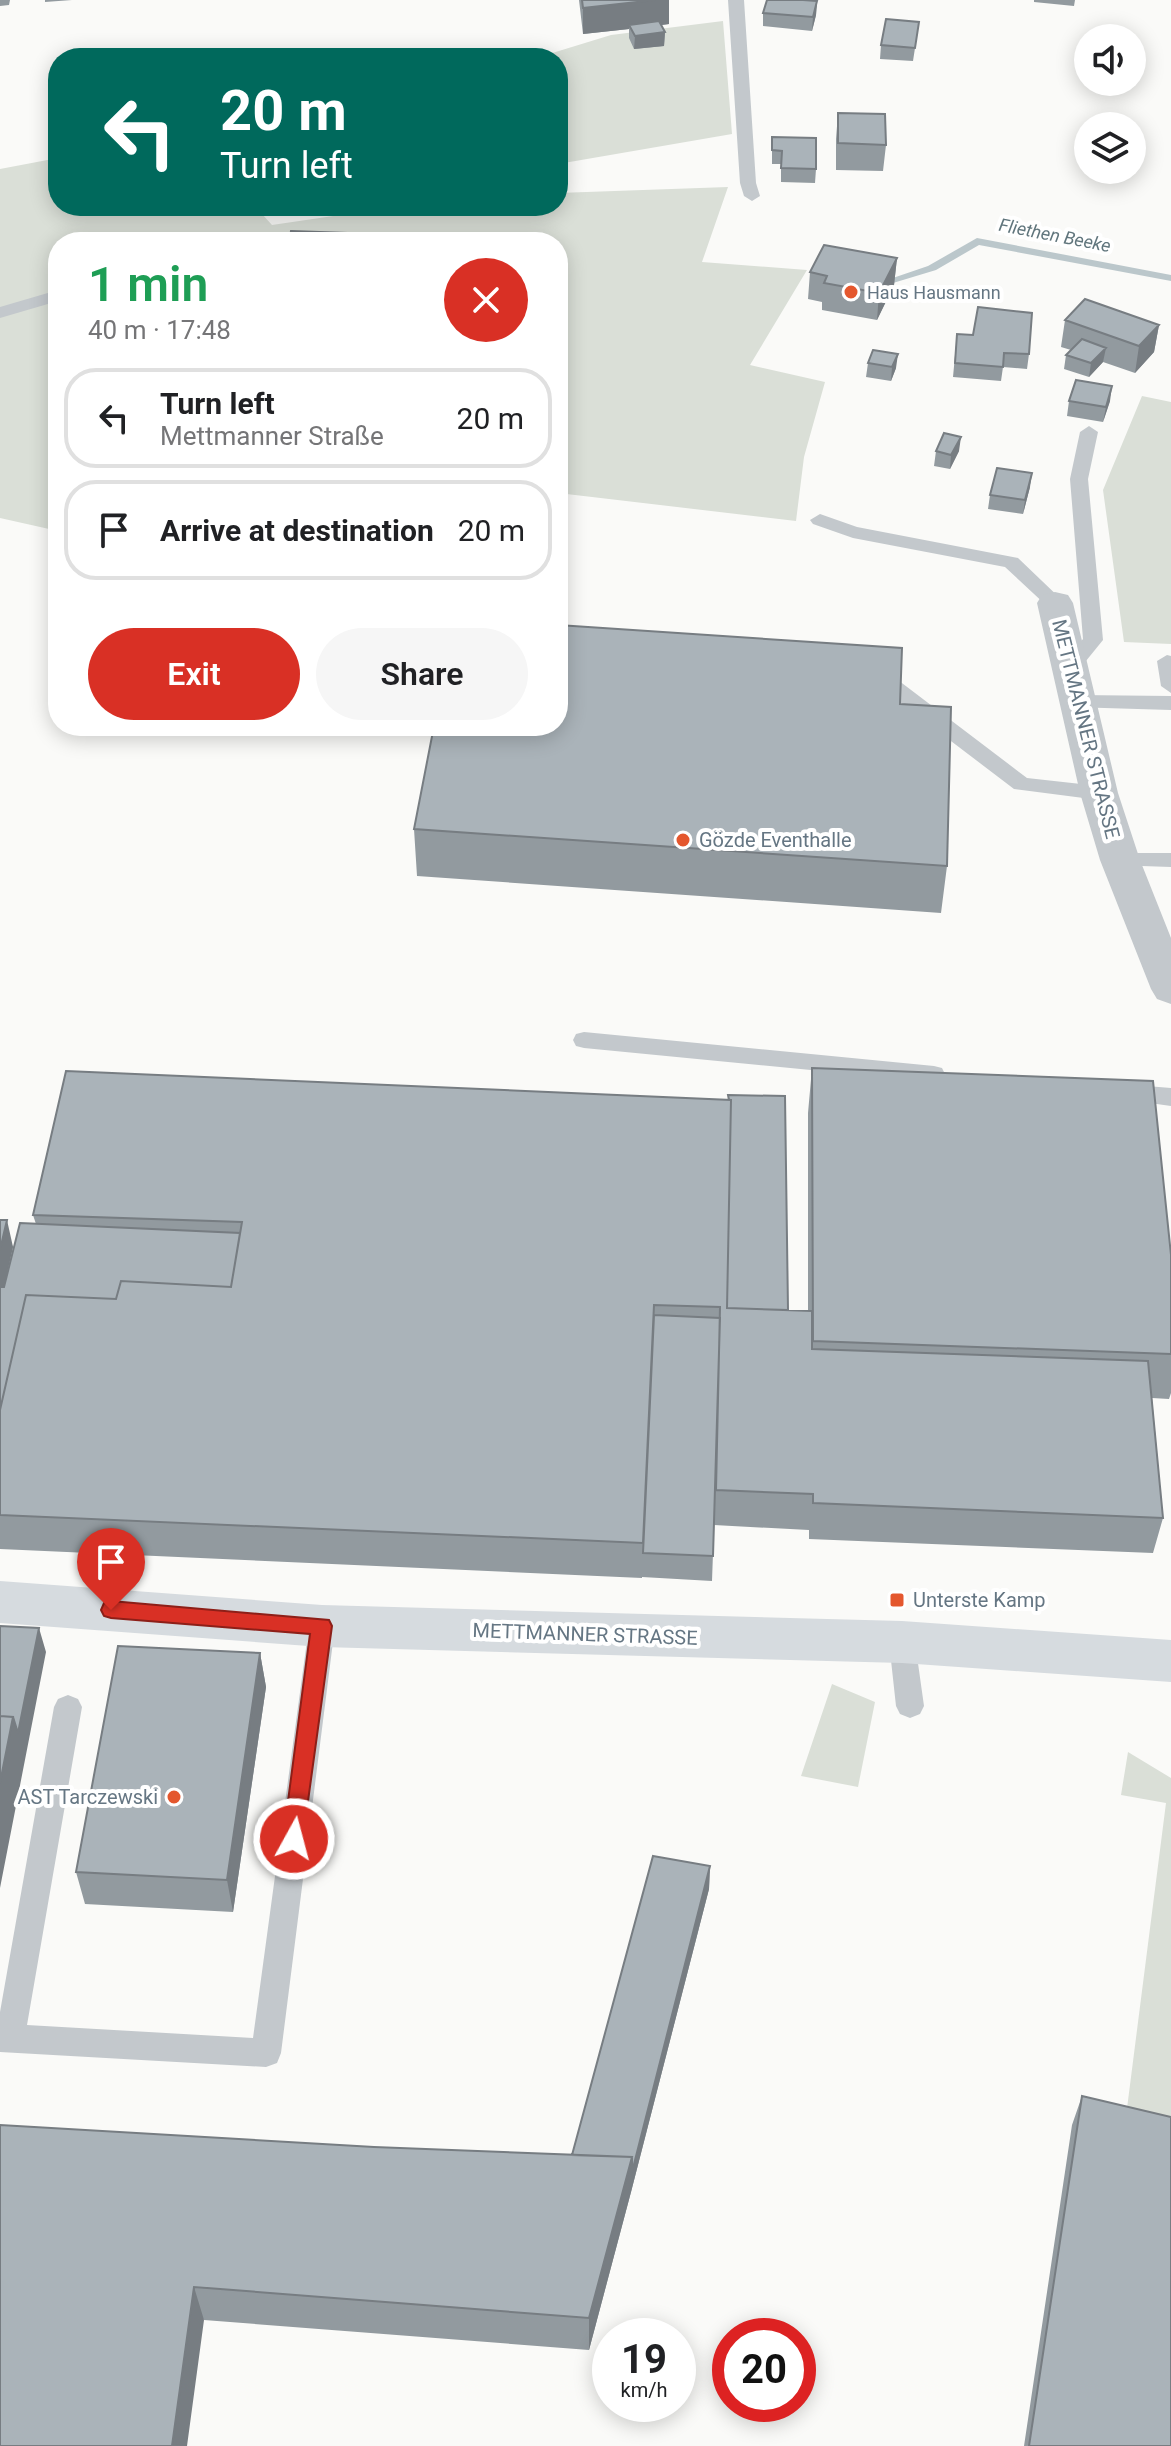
<!DOCTYPE html>
<html lang="en">
<head>
<meta charset="utf-8">
<style>
  :root { --surface:#fff; --page:#f6f6f6; --text:#202124; --muted:#757577; --line:#e0e0e0; --accent:#d93025 }
  body { margin:0; font-family:Roboto,sans-serif; background:var(--page); color:var(--text); height:100vh; display:flex; flex-direction:column; font-size:30px; white-space:nowrap }
  * { box-sizing:border-box; margin:0 }
  p { font-size:26px; color:var(--muted) }
  .icon { flex:none; width:44px; height:44px; fill:none; stroke:currentColor; stroke-width:2; stroke-linecap:round; stroke-linejoin:round }
  .map { position:relative; flex:1; overflow:hidden }
  .drawer { position:absolute; left:48px; top:232px; width:520px; height:504px; display:flex; flex-direction:column; background:var(--surface); border-radius:32px; box-shadow:0 4px 20px #0003 }
  .drawer>* { flex:none }
  .top-card { position:absolute; left:48px; top:48px; width:520px; height:168px; border-radius:32px; box-shadow:0 4px 20px #0003; background:#00695c; color:#fff; overflow:hidden }
  .fabs { position:absolute; left:1074px; top:24px; display:grid; gap:16px }
  .fabs a { display:grid; place-items:center; width:72px; height:72px; border-radius:50%; background:var(--surface); box-shadow:0 4px 20px #0003; font-size:40px }
  .speed { position:absolute; left:592px; top:2318px; display:flex; gap:16px; font-size:40px; font-weight:700; text-align:center }
  .speed>* { display:grid; place-content:center; width:104px; height:104px; border-radius:50%; background:var(--surface); box-shadow:0 4px 20px #0003; line-height:1 }
  .speed small { font-size:20px; font-weight:400 }
  .speed .limit { border:12px solid #d22; background:#fff; color:#111 }
  .pin { position:absolute; display:grid; place-items:center; width:68px; height:68px; color:#fff; margin:-82px -34px; border-radius:50% 50% 50% 0; rotate:-45deg; box-shadow:0 0 8px #0007 }
  .pin .icon { rotate:45deg }
  .me { position:absolute; width:88px; margin:-44px; rotate:7deg; stroke-linejoin:round; filter:drop-shadow(0 0 6px #0008) }
  .turn { display:flex; align-items:center; gap:28px; height:168px; padding:0 40px; font-size:36px }
  .turn .icon { width:104px; height:104px; stroke-width:2.5 }
  .turn b { display:block; font-size:56px; line-height:68px }
  .round { display:grid; place-items:center; flex:none; width:84px; height:84px; border-radius:42px; background:var(--page) }
  .summary { display:flex; align-items:center; justify-content:space-between; height:136px; padding:0 40px }
  h1 { font-size:48px; font-weight:600; line-height:60px; color:#1e9e55 }
  .button { display:flex; gap:16px; margin-top:auto; padding:16px 40px }
  .button a { flex:1; height:92px; border-radius:48px; background:var(--accent); color:#fff; font-size:32px; font-weight:600; line-height:92px; text-align:center }
  .button a+a { background:var(--page); color:var(--text) }
  ul { padding:0; list-style:none }
  li { display:flex; align-items:center; gap:24px; height:100px; margin:0 16px 12px; padding:0 24px; border:4px solid var(--line); border-radius:32px }
  li div { flex:1 }
  li b { display:block; font-size:30px }
  li em { font-style:normal }
  .map>svg:first-child { display:block }
  .green { fill:#dadfd7 }
  .lines { fill:none; stroke-linecap:round; stroke-linejoin:round }
  .stream { fill:#bbc7cb; fill-rule:evenodd }
  .lane { fill:#c3c8cc; fill-rule:evenodd }
  .street { fill:#c3c8cc; fill-rule:evenodd }
  .secondary { fill:#d6dbdf; fill-rule:evenodd }
  .wall { fill:#929a9f }
  .shaded-wall { fill:#777d82 }
  .building { fill:#aab3b9; stroke:#777d82; stroke-width:2 }
  .route { fill:#d93025; stroke:#8d1f18; stroke-width:2 }
  .poi-dot { fill:#e4572e; stroke:#fff; stroke-width:3 }
  .labels { text-anchor:middle; dominant-baseline:central; stroke-width:8; stroke-linejoin:round; paint-order:stroke }
  .far-water-label { font-size:18px; font-style:italic; fill:#60757c; stroke:#fff }
  .far-poi-label { font-size:18px; fill:#657683; stroke:#fff; text-anchor:start }
  .street-label { font-size:20px; fill:#657683; stroke:#fff }
  .poi-label { font-size:20px; fill:#657683; stroke:#fff; text-anchor:start }
</style>
</head>
<body>
<div class="map">
<svg width="1171" height="2446" viewBox="0 0 1171 2446">
  <rect width="100%" height="100%" fill="#fafaf8"/>
  <path class="green" d="M723,21L732,134L558,164V58H536L611,35Z
    M58,158V206H307L262,214L272,225L401,206H558V193L728,187L702,262L807,270L750,365L825,382L804,457L796,521L558,493V242H58V531L0,518V169Z
    M1142,396L1171,402V644L1124,642L1103,490Z
    M832,1684L875,1702L858,1787L801,1776Z
    M1128,1752L1171,1778V2136L1125,2124L1166,1803L1121,1795Z"/>
  <g class="lines">
    <path class="stream" d="M977,238L1171,275V281L979,245L936,270L893,283L887,280L928,266Z"/>
    <path class="lane" d="M728,0H744L756,183L760,196L752,201L744,196L740,183Z
      M58,290V301L0,318V307Z
      M1089,426L1098,432L1088,479L1103,640L1077,672L1070,673L1060,667L1083,639L1070,479L1080,432Z
      M820,514L857,527L1018,558L1065,603L1062,607H1048L1005,567L853,538L813,524L810,520Z
      M1167,655L1171,656V693L1161,686L1157,661Z
      M873,670L890,674L1027,778L1099,786L1106,788L1109,793L1106,798L1099,800L1014,789L876,684L866,681L863,676Z
      M1078,695L1171,696V710L1071,707L1068,702L1071,697Z
      M1120,853H1171V867L1112,865L1109,860L1112,855Z
      M584,1032L934,1066L942,1068L945,1074L942,1080L934,1082L584,1048L576,1046L573,1040L576,1034Z
      M1122,1084L1171,1088V1106L1114,1098L1110,1092L1114,1086Z
      M322,1614L331,1618L335,1626L281,2053L277,2063L266,2067L0,2052V2012L54,1707L58,1699L68,1695L78,1699L82,1707L27,2025L253,2038L309,1626L313,1618Z
      M902,1630L912,1634L915,1642L924,1706L920,1714L910,1718L900,1714L896,1706L889,1642L892,1634Z"/>
    <path class="street" d="M1055,592L1068,595L1073,603L1118,793L1140,860L1171,938V1004L1157,999L1151,989L1100,860L1080,793L1037,603L1042,595Z"/>
    <path class="secondary" d="M0,1581L322,1605L902,1621L1171,1640V1682L902,1663L322,1647L0,1623Z"/>
  </g>
  <path class="wall" d="M0,0H10L9,5L0,6Z
    M45,0H72L45,2Z
    M579,0H669V24L661,25L665,32L664,46L634,49L629,38V29L583,34Z
    M1034,0H1075L1074,6L1034,2Z
    M817,1L816,15L812,31L763,26V13Z
    M919,22L913,61L880,59L881,45Z
    M838,113L886,145L883,171L836,170V139Z
    M772,137L816,169L815,183L781,182V164H772Z
    M897,258L894,285L877,320L822,310V302L808,299L810,272Z
    M1065,320L1159,325L1154,352L1135,373L1103,362L1089,377L1064,369L1066,355L1071,350L1061,347Z
    M957,334L1029,354L1027,369L1003,367L1001,381L953,377Z
    M868,363L896,368L891,381L866,377Z
    M1069,401H1110L1103,422L1067,416Z
    M936,451H959L950,469L934,466Z
    M1030,487L1023,514L988,509L990,495Z
    M900,704L947,866L941,913L417,876L414,829Z
    M812,1068L1171,1255V1393L1169,1399L1152,1398L1163,1518L1153,1553L809,1539V1530L714,1525L712,1581L642,1577V1578L0,1549V1220L13,1247L4,1287L36,1224L33,1215L728,1100V1095L788,1310L808,1311V1113Z
    M260,1653L266,1687L233,1912L85,1904L76,1872Z
    M710,1866L709,1889L631,2192L589,2350L204,2320L0,2125L374,2147L572,2155Z
    M1082,2096L1171,2446H1024L1072,2125Z"/>
  <path class="shaded-wall" d="M655,0H669V24L631,29L629,25V29L583,34V8Z
    M817,1L816,15L812,31L813,17Z
    M665,32L664,46L634,49L635,36Z
    M897,258L894,285L877,320L879,293Z
    M1159,325L1154,352L1135,373L1139,346Z
    M1106,348L1103,362L1089,377L1091,363Z
    M898,354L896,368L891,381L892,367Z
    M1112,386L1110,401L1103,422L1106,407Z
    M961,437L959,451L950,469L951,455Z
    M1032,473L1030,487L1023,514L1025,500Z
    M7,1220L13,1247L0,1304V1250Z
    M39,1628L46,1652L0,1888V1783L13,1717Z
    M260,1653L266,1687L233,1912L227,1880Z
    M710,1866L709,1889L631,2192L589,2350V2318Z
    M194,2287L204,2320L187,2446H172Z"/>
  <path class="building" d="M582,0H655L583,8Z
    M767,0H803L817,1L813,17L763,13Z
    M886,19L919,22L915,48L881,45Z
    M659,21L665,32L635,36L629,25Z
    M838,113L885,114L886,145L838,143Z
    M772,137L816,138V169L781,168L782,151L772,150Z
    M291,231L375,234L374,242H289Z
    M824,245L897,258L879,293L824,283L827,276L810,272Z
    M1085,299L1159,325L1139,346L1065,320Z
    M978,307L1032,313L1029,354L1004,353L1003,367L955,363L957,334L973,335Z
    M1082,339L1106,348L1091,363L1066,355Z
    M873,350L898,354L892,367L868,363Z
    M1076,380L1112,386L1106,407L1069,401Z
    M944,433L961,437L951,455L936,451Z
    M997,468L1032,473L1025,500L990,495Z
    M558,625L902,648L900,704L951,707L947,866L414,829L434,726H558Z
    M812,1068L1153,1081L1171,1255V1354L813,1341Z
    M66,1071L731,1100L727,1308L812,1311V1349L1148,1361L1163,1518L813,1503V1494L716,1490L720,1307L654,1305L643,1543L0,1515V1410L26,1295L116,1299L121,1281L231,1287L242,1222L33,1215Z
    M728,1095L785,1096L788,1310L727,1308L731,1100H729Z
    M0,1220H7L0,1250Z
    M20,1223L240,1233L231,1287L121,1281L116,1299L26,1295L0,1410V1287H4Z
    M654,1315L720,1318L713,1556L643,1553Z
    M0,1626L39,1628L18,1733L13,1717L0,1716Z
    M118,1646L260,1653L227,1880L76,1872Z
    M0,1716L13,1717L0,1783Z
    M653,1856L710,1866L632,2172V2157L572,2155Z
    M1082,2096L1171,2117V2446H1029Z
    M0,2125L374,2147L632,2157L589,2318L194,2287L172,2446H0Z"/>
  <path class="route" d="M111,1601L329,1620L332,1626L302,1845L294,1848L286,1845L283,1839L310,1634L111,1618L104,1616L101,1610L104,1603Z"/>
  <g class="poi-dot">
    <circle cx="851" cy="292" r="8"/>
    <circle cx="683" cy="840" r="8"/>
    <rect x="889" y="1592" width="16" height="16" rx="4"/>
    <circle cx="174" cy="1797" r="8"/>
  </g>
  <g class="labels">
    <g class="far-water-label">
      <text transform="translate(1055 235) rotate(11)">Fliethen Beeke</text>
    </g>
    <g class="far-poi-label">
      <text x="867" y="292">Haus Hausmann</text>
    </g>
    <g class="street-label">
      <text transform="translate(1086 729) rotate(76)">METTMANNER STRASSE</text>
      <text transform="translate(585 1634) rotate(2)">METTMANNER STRASSE</text>
    </g>
    <g class="poi-label">
      <text x="699" y="840">Gözde Eventhalle</text>
      <text x="913" y="1600">Unterste Kamp</text>
      <text x="158" y="1797" text-anchor="end">AST Tarczewski</text>
    </g>
  </g>
</svg>
<div class="fabs">
<a><svg class="icon" aria-label="sound" viewBox="0 0 24 24"><path d="M4 9h4l5-4v14l-5-4H4zM17 9q2 3 0 6"/></svg></a>
<a><svg class="icon" aria-label="layers" viewBox="0 0 24 24"><path d="M12 4l9 5-9 5-9-5zM3 14l9 5 9-5"/></svg></a>
</div>
<div class="speed"><div>19<small>km/h</small></div><div class="limit">20</div></div>
<div class="pin" style="left:111px;top:1610px;background:#d93025"><svg class="icon" aria-label="arrive" viewBox="0 0 24 24"><path d="M6 21V4h12l-3 4 3 4H6"/></svg></div>
<svg class="me" style="left:294px;top:1839px" viewBox="-20 -20 40 40"><circle r="17" fill="#d93025" stroke="#fff" stroke-width="3"/><path d="M0-11L8 9 0 5-8 9z" fill="#fff"/></svg>
<div class="top-card">
<div class="turn"><svg class="icon" aria-label="left" viewBox="0 0 24 24"><path d="M17 20v-9H6M10 6l-5 5 5 5"/></svg><div><b>20 m</b>Turn left</div></div>
</div>
<section class="drawer">
<div class="summary"><div><h1>1 min</h1><p>40 m · 17:48</p></div><a class="round" style="background:#d93025;color:#fff"><svg class="icon" aria-label="close" viewBox="0 0 24 24"><path d="M6 6l12 12M18 6L6 18"/></svg></a></div>
<ul>
<li><svg class="icon" aria-label="left" viewBox="0 0 24 24"><path d="M17 20v-9H6M10 6l-5 5 5 5"/></svg><div><b>Turn left</b><p>Mettmanner Straße</p></div><em>20 m</em></li>
<li><svg class="icon" aria-label="arrive" viewBox="0 0 24 24"><path d="M6 21V4h12l-3 4 3 4H6"/></svg><div><b>Arrive at destination</b></div><em>20 m</em></li>
</ul>
<div class="button"><a>Exit</a><a>Share</a></div>
</section>
</div>
</body>
</html>
